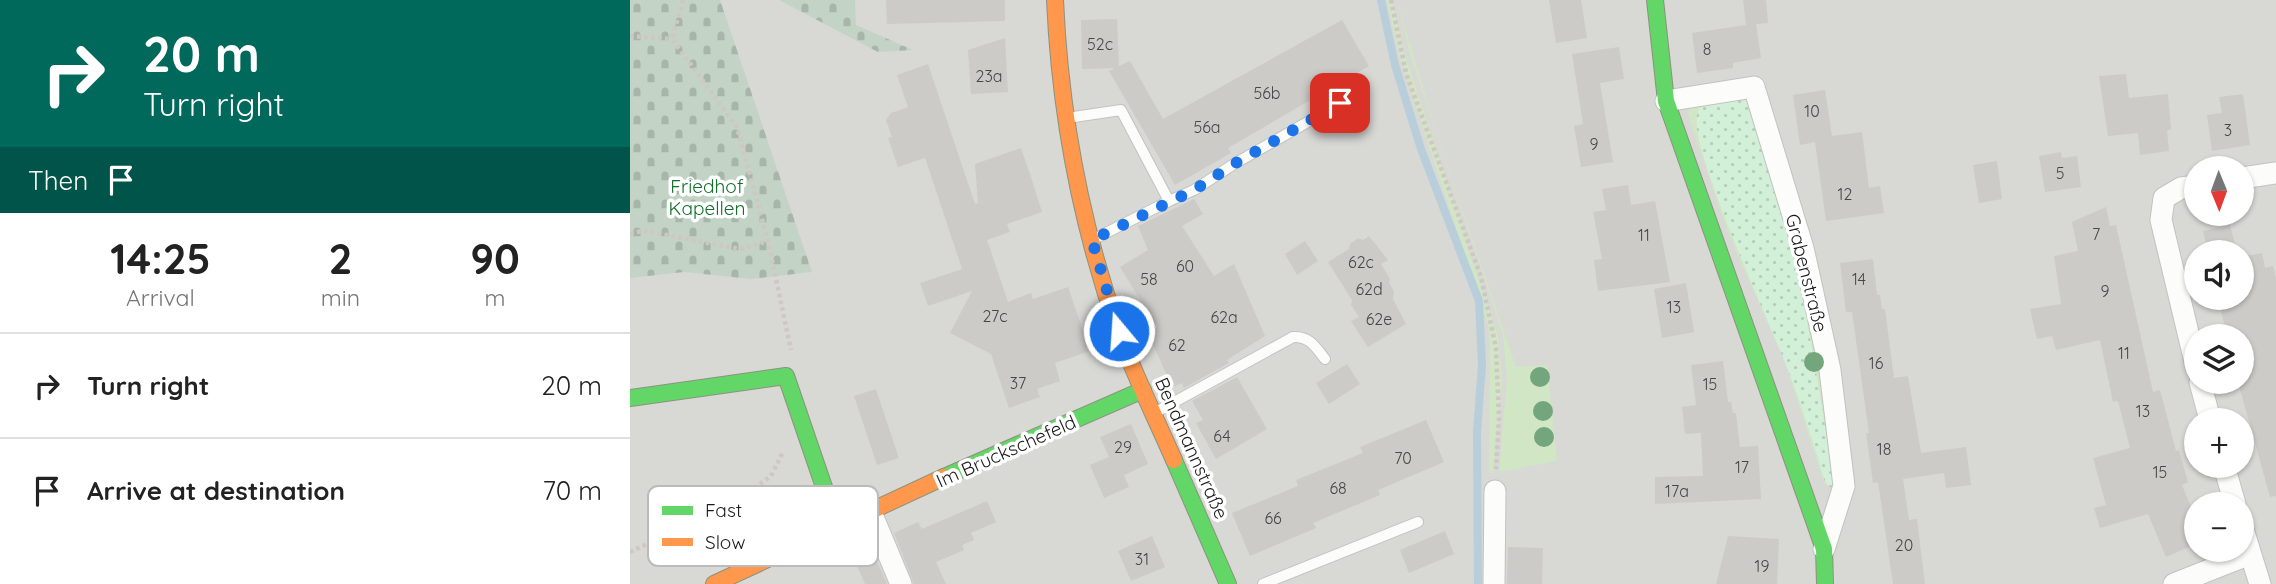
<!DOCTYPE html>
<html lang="en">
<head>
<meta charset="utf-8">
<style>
  :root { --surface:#fff; --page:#f2f2f2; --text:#222; --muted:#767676; --line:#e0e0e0 }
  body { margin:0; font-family:Quicksand,sans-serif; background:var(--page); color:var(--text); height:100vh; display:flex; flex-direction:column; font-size:26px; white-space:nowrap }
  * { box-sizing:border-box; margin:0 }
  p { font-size:23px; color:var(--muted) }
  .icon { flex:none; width:38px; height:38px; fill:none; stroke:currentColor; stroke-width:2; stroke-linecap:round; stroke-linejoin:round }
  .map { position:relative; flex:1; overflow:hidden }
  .drawer { display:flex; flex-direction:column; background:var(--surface); width:630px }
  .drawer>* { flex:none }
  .hud { background:#00695c; color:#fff; overflow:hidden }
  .needle { width:46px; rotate:179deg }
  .tools { position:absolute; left:1554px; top:156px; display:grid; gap:14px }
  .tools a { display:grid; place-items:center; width:70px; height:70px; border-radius:50%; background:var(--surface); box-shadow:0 2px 5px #0004; font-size:35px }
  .pin { position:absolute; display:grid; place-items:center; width:60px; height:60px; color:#fff; margin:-30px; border-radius:14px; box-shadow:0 4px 10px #0006 }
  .me { position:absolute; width:77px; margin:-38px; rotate:342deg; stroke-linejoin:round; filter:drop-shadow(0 0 5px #0008) }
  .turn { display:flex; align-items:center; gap:24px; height:147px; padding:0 28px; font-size:32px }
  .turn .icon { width:91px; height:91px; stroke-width:2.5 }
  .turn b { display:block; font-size:49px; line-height:60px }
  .then { display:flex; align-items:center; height:66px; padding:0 28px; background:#0003; gap:14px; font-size:26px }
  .eta { display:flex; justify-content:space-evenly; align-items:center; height:119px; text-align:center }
  .eta b { font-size:42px; font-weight:800; line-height:49px }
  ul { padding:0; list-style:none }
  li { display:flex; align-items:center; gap:21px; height:105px; padding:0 28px; border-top:2px solid var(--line) }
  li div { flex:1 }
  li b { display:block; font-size:26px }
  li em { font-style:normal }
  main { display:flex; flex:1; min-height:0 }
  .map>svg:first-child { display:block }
  .residential { fill:#d8d8d5; fill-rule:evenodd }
  .grass { fill:#d0e6c4 }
  .cemetery { fill:url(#cemetery-stones) }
  .park { fill:url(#park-dots) }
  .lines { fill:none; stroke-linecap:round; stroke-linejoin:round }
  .stream { stroke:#b9cedb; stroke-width:8 }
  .building { fill:#cccbc7 }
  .lane-casing { stroke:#c2c2c0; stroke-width:12 }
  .street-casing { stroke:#c2c2c0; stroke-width:23 }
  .fast-casing { stroke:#8d927e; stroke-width:18 }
  .slow-casing { stroke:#8d927e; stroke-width:18 }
  .path { stroke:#d0c6c2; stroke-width:4.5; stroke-dasharray:3.5 3.5; stroke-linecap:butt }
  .lane { stroke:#fcfcfb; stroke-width:10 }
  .street { stroke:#fcfcfb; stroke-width:21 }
  .fast { stroke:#63d668; stroke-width:16 }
  .slow { stroke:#ff974d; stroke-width:16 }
  .tree { fill:#73a67d }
  .route { stroke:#1a73e8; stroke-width:12; stroke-dasharray:0 21.6 }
  .labels { text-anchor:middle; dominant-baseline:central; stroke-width:7; stroke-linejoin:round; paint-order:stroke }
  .number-label { font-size:16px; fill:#474746 }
  .park-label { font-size:19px; fill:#127029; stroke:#fff }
  .street-label { font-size:19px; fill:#1b1b1b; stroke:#fff }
  .key { fill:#fff; stroke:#bbb; stroke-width:2 }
  .key-label { font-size:19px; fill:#1b1b1b }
</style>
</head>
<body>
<main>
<section class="drawer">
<div class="hud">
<div class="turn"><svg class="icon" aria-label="right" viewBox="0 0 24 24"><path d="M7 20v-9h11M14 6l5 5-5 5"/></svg><div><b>20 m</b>Turn right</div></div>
<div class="then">Then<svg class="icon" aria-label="arrive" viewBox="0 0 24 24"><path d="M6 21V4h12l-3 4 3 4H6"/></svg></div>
</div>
<div class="eta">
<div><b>14:25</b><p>Arrival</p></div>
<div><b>2</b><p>min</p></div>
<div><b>90</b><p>m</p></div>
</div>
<ul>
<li><svg class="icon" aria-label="right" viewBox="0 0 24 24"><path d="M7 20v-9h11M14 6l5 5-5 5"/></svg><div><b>Turn right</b></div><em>20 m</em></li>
<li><svg class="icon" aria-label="arrive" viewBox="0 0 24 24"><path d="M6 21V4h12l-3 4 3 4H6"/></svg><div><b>Arrive at destination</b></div><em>70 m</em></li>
</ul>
</section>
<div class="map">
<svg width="1646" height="584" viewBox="0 0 1646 584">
  <defs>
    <pattern id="cemetery-stones" width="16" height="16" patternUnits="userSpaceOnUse" patternTransform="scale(1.75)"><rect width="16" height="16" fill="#c3d4c6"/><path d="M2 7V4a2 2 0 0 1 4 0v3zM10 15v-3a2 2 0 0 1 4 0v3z" fill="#a7b5aa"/></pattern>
    <pattern id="park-dots" width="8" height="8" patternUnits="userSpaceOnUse" patternTransform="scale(1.75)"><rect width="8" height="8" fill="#d2f0d7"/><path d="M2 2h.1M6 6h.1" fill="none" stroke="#b4cdb8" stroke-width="1.8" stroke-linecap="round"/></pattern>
  </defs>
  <rect width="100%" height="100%" fill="#e9e9e4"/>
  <path class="residential" d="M0,0H1646V584H0ZM1566,168H1612V214H1566ZM1566,252H1612V298H1566ZM1566,336H1612V382H1566ZM1566,420H1612V466H1566ZM1566,504H1612V550H1566Z"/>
  <path class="grass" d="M757,0H762L775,55L868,336L872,379L863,473H859L860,341L858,325L770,59Z
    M767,0L805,128L886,367L917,365L927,461L869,472L877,379L873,335L780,54Z
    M1087,99L1066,117L1067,131L1072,151L1172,407L1195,482L1192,477L1154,360L1097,230L1062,127L1058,113L1061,107Z
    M1148,194L1182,320L1204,479L1171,293Z"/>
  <path class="cemetery" d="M0,0H90L182,272L121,279L54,272L0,278Z
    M149,0H225L226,25L283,50L248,52Z"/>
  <path class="park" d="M1107,98L1117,100C1167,222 1182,359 1206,488L1199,487L1195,482C1183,441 1170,400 1154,360C1138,319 1059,147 1067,115C1071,98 1093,100 1107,98Z"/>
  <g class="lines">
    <path class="stream" d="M751,0L765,65L791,149L849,301L852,365L847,432L848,584"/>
  </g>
  <path class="building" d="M256,0H375V21L257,24Z
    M919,0H951L957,38L926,43Z
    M1113,0H1136L1138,23L1126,24L1131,58L1103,63V68L1067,73L1062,33L1116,25Z
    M487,19L489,66L500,61L533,119L712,20L739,66L598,148L601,153L545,185L479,71L485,68L452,69L451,20Z
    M375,38L378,92L341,94L338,50Z
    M989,47L994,79L970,83L983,162L951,167L944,126L953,124L942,54Z
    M298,64L345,204L348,203L345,164L391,148L402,180L412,212L377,224L380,232L357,240L378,302L401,293L403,299L438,287L460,351L425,363L430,381L407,389L410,397L379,408L361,354L320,333L342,291L298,306L290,283L332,269L295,158L268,167L258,138L262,137L256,120L261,113L278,107L267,75Z
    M1496,74L1499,98L1538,94L1541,130H1537L1539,151L1510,155L1508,133L1478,136L1469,76Z
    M1195,90L1202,136L1232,132L1239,188L1250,186L1254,213L1196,221L1185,142L1170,145L1163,95Z
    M1613,94L1620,145L1582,151L1577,115L1592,113L1589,97Z
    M1431,152L1432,158L1447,156L1451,187L1415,192L1409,156Z
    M1367,161L1372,199L1349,203L1343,165Z
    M998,185L1001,205L1025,201L1040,282L968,291L964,260L972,259L963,212L976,210L972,189Z
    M564,199L573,214L552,226L584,276L604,264L635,336L597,360L599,363L554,388L552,383L542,387L518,333L527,327L490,267L518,250L508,226Z
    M1476,207L1480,226L1486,225L1523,392L1530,390L1546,451L1549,450L1558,482L1552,485L1566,519V544L1536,557L1518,514L1470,528L1464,508L1476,505L1463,458L1500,448L1488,401L1483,402L1470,340L1426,350L1422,336L1407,339L1400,309L1431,304L1424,256L1448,251L1442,222Z
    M1600,225L1607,252H1578L1573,231Z
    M739,236L758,260L751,264L760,279L759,283L764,291L763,299L776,324L738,347L721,321L729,317L721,305L722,300L698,262L719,249L720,244L728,238L733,240Z
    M675,241L688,261L667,275L655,254Z
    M1632,253L1635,268L1643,266L1646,278V496L1640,497L1608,382H1612V336H1597L1588,298H1612V257Z
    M1243,259L1247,295H1250L1252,309H1255L1264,378L1278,376L1291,453L1336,447L1341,485L1316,488L1314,473L1273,479L1279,520L1287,519L1295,584H1263L1248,482L1243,483L1236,433H1239L1222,312H1216L1210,263Z
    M1056,283L1064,332L1032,338L1024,289Z
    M1093,361L1098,402H1101L1103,413H1106L1110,447L1128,446L1131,499L1025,504V477L1073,476L1071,433L1055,434L1052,407L1066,405L1061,365Z
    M717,364L730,384L699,404L686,383Z
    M607,377L637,429L586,459L566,423L573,420L562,401Z
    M246,389L269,458L247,465L224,396Z
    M796,420L814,462L748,490L750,495L683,523L686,528L620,556L602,513L668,486L666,480L733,453L730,447Z
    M501,424L518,464L494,475L499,487L474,498L460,465L479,457L470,437Z
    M357,501L366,522L341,533L344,540L332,545L334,550L306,562L316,584H284L264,533L288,522L292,529Z
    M815,531L824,554L779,573L770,550Z
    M522,536L535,567L501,581L488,551Z
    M1098,536L1149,539L1147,584H1086Z
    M239,543L257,584H235L220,551Z
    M878,547L913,548L912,584H877Z"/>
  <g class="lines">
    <g class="lane-casing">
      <path id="lane" d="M437,118L491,110L539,201L464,239
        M539,201L564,190L604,164L711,103
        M526,412L663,337C679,336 685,346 695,359
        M633,584L788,522"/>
    </g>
    <g class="street-casing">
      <path id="street" d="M1036,101L1124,87L1173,248L1200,370L1214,486L1194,549
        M1612,178L1646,173
        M1566,186L1551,188L1534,198L1531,220L1566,366
        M1570,382L1580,420
        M1594,466L1605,504
        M240,510L271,584
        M1612,526L1630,584
        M864,584L865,491
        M1544,584L1620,554"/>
    </g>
    <g class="fast-casing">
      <path id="fast" d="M1025,0L1036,101L1194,549L1195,584
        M0,398L156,376L207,525
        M544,460L598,584
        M314,477L513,390"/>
    </g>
    <g class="slow-casing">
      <path id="slow" d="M425,0C430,114 451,225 489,333C505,376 525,417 544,460
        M84,584L314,477"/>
    </g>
    <path class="path" d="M53,0L42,39L107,127L138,241L161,350
      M761,0L776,73L851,277L866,348L869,418L866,469
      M0,36L42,39
      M0,233L15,231L110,249L138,241
      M0,552L102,504L141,476L153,452"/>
    <use href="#lane" class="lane"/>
    <use href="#street" class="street"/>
    <use href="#fast" class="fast"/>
    <use href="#slow" class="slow"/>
  </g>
  <g class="tree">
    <circle cx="1184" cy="362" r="10"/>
    <circle cx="910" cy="377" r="10"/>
    <circle cx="913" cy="411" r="10"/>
    <circle cx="914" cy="437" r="10"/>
  </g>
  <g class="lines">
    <path class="route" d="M489,331L462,240L564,190L604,164L710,103"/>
  </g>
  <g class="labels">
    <g class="number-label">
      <text x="470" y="44">52c</text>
      <text x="1077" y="49">8</text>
      <text x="359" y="76">23a</text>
      <text x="637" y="93">56b</text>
      <text x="1182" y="111">10</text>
      <text x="577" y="127">56a</text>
      <text x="1598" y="130">3</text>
      <text x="964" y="144">9</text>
      <text x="1430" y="173">5</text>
      <text x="1215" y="194">12</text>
      <text x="1466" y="234">7</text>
      <text x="1014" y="235">11</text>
      <text x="731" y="262">62c</text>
      <text x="555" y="266">60</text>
      <text x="519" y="279">58</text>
      <text x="1229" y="279">14</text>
      <text x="739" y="289">62d</text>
      <text x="1475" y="291">9</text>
      <text x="1044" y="307">13</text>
      <text x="365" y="316">27c</text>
      <text x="594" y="317">62a</text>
      <text x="749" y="319">62e</text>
      <text x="547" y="345">62</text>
      <text x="1494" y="353">11</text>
      <text x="1246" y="363">16</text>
      <text x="388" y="383">37</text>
      <text x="1080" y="384">15</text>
      <text x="1513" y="411">13</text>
      <text x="592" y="436">64</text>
      <text x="493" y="447">29</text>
      <text x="1254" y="449">18</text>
      <text x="773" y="458">70</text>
      <text x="1112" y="467">17</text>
      <text x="1530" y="472">15</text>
      <text x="708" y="488">68</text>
      <text x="1047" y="491">17a</text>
      <text x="643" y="518">66</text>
      <text x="1274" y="545">20</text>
      <text x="512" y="559">31</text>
      <text x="1132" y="566">19</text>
    </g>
    <g class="park-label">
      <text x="77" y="186">Friedhof<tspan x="77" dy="22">Kapellen</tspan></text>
    </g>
    <g class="street-label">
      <text transform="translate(1177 273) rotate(76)">Grabenstraße</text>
      <text transform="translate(562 448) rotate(66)">Bendmannstraße</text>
      <text transform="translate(376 451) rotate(-24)">Im Bruckschefeld</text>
    </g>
  </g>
  <rect x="18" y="486" width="230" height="80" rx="10" class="key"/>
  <rect x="32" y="506" width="31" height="9" fill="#63d668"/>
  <rect x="32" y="538" width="31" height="8" fill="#ff974d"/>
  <g class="key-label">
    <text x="75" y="517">Fast</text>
    <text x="75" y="549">Slow</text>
  </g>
</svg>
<div class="tools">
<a><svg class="needle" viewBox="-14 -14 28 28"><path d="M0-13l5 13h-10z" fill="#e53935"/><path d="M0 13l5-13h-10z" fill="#767676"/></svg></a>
<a><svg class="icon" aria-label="sound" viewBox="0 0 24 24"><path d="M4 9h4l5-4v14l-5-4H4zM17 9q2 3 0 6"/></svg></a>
<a><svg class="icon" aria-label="layers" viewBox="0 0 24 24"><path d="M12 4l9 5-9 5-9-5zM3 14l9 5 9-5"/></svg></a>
<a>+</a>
<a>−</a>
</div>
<div class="pin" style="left:710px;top:103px;background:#d93025"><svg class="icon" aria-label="arrive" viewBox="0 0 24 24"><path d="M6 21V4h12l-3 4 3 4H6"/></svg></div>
<svg class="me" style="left:489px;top:331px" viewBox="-20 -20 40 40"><circle r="17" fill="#1a73e8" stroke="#fff" stroke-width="3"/><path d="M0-11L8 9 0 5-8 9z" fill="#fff"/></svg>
</div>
</main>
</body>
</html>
